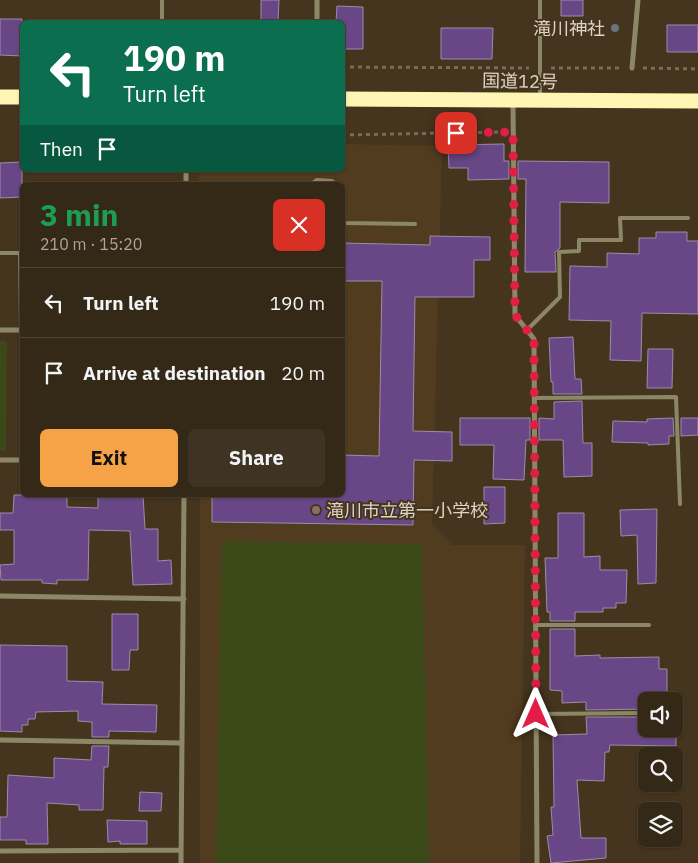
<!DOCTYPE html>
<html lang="en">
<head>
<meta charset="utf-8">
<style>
  :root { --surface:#342816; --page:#3f3423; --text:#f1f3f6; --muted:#a9a6a1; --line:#4e4435; --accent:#f5a346 }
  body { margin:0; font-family:"IBM Plex Sans","Noto Sans JP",sans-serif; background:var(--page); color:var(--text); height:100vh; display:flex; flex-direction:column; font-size:19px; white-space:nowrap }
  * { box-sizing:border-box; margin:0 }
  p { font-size:16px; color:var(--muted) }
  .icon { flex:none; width:28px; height:28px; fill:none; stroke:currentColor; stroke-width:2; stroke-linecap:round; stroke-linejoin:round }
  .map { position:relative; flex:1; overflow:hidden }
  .drawer { position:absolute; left:20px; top:182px; width:325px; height:315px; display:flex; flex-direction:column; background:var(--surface); border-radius:8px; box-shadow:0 1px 4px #0004,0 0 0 1px var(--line) }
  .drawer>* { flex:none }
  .banner { position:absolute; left:20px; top:20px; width:325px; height:152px; border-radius:8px; box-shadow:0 1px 4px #0004,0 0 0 1px var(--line); background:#0b6e4f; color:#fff; overflow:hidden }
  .fabs { position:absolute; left:638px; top:692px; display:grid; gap:10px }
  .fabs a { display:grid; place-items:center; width:45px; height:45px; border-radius:8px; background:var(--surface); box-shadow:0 1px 4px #0004,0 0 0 1px var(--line); font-size:25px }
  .pin { position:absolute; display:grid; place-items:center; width:42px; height:42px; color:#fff; margin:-21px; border-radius:10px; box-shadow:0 2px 8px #0006 }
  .me { position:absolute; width:55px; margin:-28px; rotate:0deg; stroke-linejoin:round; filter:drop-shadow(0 0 4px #0008) }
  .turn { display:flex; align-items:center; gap:18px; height:105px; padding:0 20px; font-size:22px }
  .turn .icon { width:65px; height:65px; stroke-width:2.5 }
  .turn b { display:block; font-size:35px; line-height:42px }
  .then { display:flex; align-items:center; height:48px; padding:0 20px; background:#0003; gap:10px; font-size:19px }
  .round { display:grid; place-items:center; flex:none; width:52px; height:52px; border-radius:8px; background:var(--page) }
  .summary { display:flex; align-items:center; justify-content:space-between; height:85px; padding:0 20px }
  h1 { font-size:30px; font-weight:800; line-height:38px; color:#1e9e55 }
  .button { display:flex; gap:10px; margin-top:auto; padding:10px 20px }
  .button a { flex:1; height:58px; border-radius:8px; background:var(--accent); color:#111; font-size:20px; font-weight:800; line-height:58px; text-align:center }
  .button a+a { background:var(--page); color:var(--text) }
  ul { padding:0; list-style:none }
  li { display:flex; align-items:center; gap:15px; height:70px; padding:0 20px; border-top:1px solid var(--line) }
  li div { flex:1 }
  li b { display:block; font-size:19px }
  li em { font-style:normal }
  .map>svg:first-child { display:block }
  .built { fill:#513c1f }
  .green { fill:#3b4818 }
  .building { fill:#694787; stroke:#9a8da8 }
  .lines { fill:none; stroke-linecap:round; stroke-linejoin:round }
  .path { stroke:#796b57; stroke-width:3; stroke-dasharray:4 4; stroke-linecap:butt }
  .lane { stroke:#8c8867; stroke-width:4 }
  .street { stroke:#8c8867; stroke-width:5 }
  .highway { stroke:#fef6b4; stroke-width:15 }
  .route { stroke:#e11d48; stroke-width:9; stroke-dasharray:0 16.2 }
  .worship-dot { fill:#6b7280; stroke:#45351e; stroke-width:2 }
  .education-dot { fill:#8d6e63; stroke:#45351e; stroke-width:2 }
  .labels { text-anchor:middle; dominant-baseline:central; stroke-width:4; stroke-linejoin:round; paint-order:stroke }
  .poi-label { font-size:18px; fill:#ddd3c6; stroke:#45351e; text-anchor:end }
  .street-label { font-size:18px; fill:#ddd3c6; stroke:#45351e }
</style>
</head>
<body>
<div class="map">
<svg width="698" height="863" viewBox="0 0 698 863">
  <rect width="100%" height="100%" fill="#45351e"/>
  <path class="built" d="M343,144L442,146L432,525L452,545H525L520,863H200V495H342V185H199V170H342Z"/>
  <path class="green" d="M0,341H7L6,451L0,450Z
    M222,541L422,544L429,863H216Z"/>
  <path class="building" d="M261,0H279L278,22H261Z
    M561,0H583V16H561Z
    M337,6L363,7V49H342V22H336Z
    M0,19H22V56L0,55Z
    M667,25H698V52H667Z
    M441,28H493L492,59H441Z
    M504,144V161H509V179L468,180V168H449L448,145Z
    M518,161L609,162V203L560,202V248L555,252L556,272H525L526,179H518Z
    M22,162V197L0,198V163Z
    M656,232H687V241H698V314L642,313L641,361L610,360L611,321L569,320L570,266L607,267V253L639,254V238H656Z
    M430,236L490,237V260H474V297H415L413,431L452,432V461L414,460L413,525L212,522V495H342V455L379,456L382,281H342V243L430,245Z
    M573,337L575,379H581L582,394H553V382H551L549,338Z
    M648,349H673L672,388H647Z
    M582,401L583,443H592V476L564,477L563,440H539V418L554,419V402Z
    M460,418H530V440H526L524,480L493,479L494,445H460Z
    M673,418L674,436H669V444L648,445V443L612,442L613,421L647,422V419Z
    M681,418H698V435L681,436Z
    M484,487H505V523L484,524Z
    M14,495H67V507L98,508V495H143L145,529H158V561L171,560L172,584L133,585L130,531L89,530L88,580H57V584L42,583V580H1L0,565L14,564V530H0V513H13Z
    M657,509L656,583L638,584L637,535L621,536L620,510Z
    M558,513H584V557L600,556V570H627L626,603H616V608H603V612H575V621H550V612H547L545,558H558Z
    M112,614H138V650H130L129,670H112Z
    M550,629H575V656L600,655V658L659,657V669H667V701H646V709L586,710V702L562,703V691L550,690Z
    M0,645L67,646V681L103,682L102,704L157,705L156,732L109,731V737H92V722L78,721V711L36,712L35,719H28V725H22V732L0,731Z
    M586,717H646V729H674V722H676V746L610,745L609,752H605L604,781L577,780L581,838H606V858L551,863L547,836L553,835L551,807H554L553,735L587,734Z
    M92,746H109L108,767H104L103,810H79V805L47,803L48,844H26V840H0V817H7L8,775L54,778V758L91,760Z
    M140,792L162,793L161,811H139Z
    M646,802H677V828H674V811H646V828Z
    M107,820L147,821V844H120V841L108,842Z"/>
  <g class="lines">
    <path class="path" d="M342,67L529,68
      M551,68H622
      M643,68L698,69
      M342,135L502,132"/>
    <path class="lane" d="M162,22V0
      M287,22H288
      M540,98V0
      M310,185L317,180L332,181L337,185
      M342,211L343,223L415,224
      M0,253H20L21,330
      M527,330L560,297L559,252L579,251V240H621L620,218H688
      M535,398L676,397L680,504
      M536,625H649
      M674,713H681
      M536,714L646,713"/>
    <path class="street" d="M317,22V0
      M632,68L638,0
      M513,103L515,315L534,339L537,863
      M186,185V170
      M0,330H22
      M0,460H22
      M0,596L184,599
      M0,740L182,743
      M0,851L181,850
      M181,863L184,495"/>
    <path class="highway" d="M0,97H22
      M342,99L698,101"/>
  </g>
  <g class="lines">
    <path class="route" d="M456,133L513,132L515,315L534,339L536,714"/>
  </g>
  <circle class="worship-dot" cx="615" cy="28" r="5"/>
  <circle class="education-dot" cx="316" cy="510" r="5"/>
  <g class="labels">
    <g class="poi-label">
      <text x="605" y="28">滝川神社</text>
      <text x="326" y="510" text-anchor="start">滝川市立第一小学校</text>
    </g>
    <g class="street-label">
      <text transform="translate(520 81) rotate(1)">国道12号</text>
    </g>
  </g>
</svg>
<div class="fabs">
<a><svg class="icon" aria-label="sound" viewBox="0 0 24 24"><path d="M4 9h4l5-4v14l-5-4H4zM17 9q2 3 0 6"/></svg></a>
<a><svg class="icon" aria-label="search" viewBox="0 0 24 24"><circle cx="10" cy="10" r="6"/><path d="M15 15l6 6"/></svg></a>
<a><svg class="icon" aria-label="layers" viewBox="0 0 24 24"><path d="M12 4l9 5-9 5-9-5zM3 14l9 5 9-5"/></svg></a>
</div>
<div class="pin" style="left:456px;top:133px;background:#d93025"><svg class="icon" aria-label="arrive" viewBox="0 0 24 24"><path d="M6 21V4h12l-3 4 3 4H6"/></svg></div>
<svg class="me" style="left:536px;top:714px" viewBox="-20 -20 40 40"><path d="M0-17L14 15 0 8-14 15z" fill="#e11d48" stroke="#fff" stroke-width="4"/></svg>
<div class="banner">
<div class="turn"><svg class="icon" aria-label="left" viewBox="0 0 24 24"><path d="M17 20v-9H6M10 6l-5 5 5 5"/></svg><div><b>190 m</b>Turn left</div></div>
<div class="then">Then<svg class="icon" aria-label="arrive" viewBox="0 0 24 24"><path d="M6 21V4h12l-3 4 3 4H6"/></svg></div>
</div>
<section class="drawer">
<div class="summary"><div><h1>3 min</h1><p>210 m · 15:20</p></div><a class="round" style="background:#d93025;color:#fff"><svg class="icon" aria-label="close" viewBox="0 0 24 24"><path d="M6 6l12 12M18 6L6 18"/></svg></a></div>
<ul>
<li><svg class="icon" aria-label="left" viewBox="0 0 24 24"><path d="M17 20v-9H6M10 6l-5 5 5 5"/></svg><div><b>Turn left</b></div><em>190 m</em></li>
<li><svg class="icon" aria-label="arrive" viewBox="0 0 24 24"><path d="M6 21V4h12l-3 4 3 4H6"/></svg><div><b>Arrive at destination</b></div><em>20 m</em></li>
</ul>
<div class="button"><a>Exit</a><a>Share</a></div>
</section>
</div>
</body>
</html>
